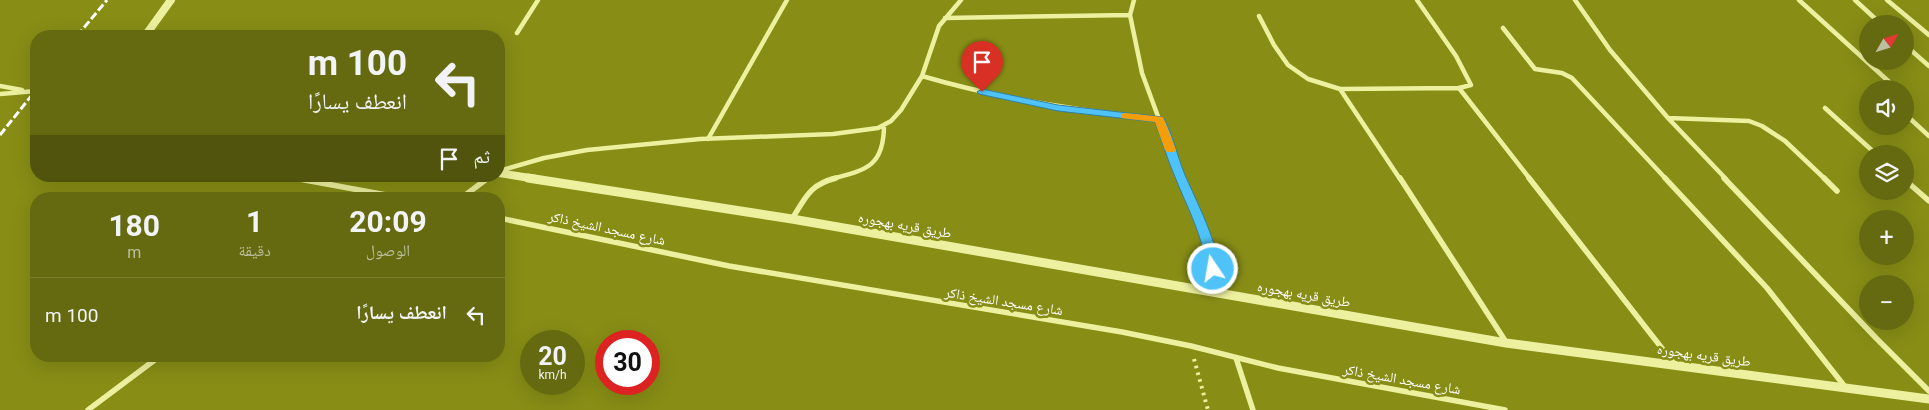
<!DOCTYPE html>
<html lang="ar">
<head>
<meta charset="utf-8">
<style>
  :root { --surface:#656a10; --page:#6d721e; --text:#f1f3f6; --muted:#bcbf9f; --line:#797d30 }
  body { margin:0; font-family:Roboto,"Noto Naskh Arabic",sans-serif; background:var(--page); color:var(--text); direction:rtl; height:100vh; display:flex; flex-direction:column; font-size:19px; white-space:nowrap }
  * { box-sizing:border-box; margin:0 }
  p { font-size:16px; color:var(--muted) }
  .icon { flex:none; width:28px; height:28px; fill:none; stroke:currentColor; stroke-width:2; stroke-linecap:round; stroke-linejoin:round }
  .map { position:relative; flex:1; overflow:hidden; direction:ltr }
  .side { position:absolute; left:30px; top:192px; width:475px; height:170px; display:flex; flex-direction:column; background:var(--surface); border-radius:20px; box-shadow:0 5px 20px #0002; direction:rtl }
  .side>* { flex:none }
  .banner { position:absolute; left:30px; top:30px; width:475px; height:152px; border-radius:20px; box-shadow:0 5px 20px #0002; direction:rtl; background:#656a10; color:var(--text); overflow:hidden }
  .needle { width:32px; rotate:51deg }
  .controls { position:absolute; left:1859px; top:15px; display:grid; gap:10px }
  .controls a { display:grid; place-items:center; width:55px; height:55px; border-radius:50%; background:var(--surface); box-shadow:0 5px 20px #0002; font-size:25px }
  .speed { position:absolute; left:520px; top:330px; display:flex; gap:10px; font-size:25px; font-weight:700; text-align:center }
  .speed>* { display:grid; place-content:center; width:65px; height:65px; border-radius:50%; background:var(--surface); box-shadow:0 5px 20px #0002; line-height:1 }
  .speed small { font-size:12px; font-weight:400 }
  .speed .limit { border:8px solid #d22; background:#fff; color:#111 }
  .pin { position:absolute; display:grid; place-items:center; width:42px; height:42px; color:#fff; margin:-51px -21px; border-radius:50% 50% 50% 0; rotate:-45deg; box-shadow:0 0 5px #0007 }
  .pin .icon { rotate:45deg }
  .me { position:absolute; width:55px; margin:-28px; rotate:348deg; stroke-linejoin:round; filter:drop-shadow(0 0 4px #0008) }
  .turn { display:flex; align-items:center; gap:18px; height:105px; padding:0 15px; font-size:22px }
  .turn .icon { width:65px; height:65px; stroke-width:2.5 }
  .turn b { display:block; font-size:35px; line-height:42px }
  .then { display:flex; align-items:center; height:48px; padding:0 15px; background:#0003; gap:10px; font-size:19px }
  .eta { display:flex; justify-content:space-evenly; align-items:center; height:85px; text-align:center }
  .eta b { font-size:30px; font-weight:700; line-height:35px }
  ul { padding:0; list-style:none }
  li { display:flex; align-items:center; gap:15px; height:75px; padding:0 15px; border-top:1px solid var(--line) }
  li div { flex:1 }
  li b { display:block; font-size:19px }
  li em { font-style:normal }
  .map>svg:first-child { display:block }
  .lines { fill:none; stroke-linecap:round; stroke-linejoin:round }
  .path { stroke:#edf09e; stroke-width:4; stroke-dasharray:2.5 4.5; stroke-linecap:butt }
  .minor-far1 { stroke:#edf09e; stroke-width:4.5 }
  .minor { stroke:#edf09e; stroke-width:5.5 }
  .tertiary-far1 { stroke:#edf09e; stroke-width:8 }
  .tertiary { stroke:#edf09e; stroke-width:9 }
  .rail { stroke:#fff; stroke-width:3; stroke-dasharray:8 3; stroke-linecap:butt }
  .route { fill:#4fc3f7; stroke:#337fa1 }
  .slow { fill:#f59e0b }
  .labels { text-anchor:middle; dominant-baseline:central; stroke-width:5; stroke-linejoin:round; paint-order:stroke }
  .street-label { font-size:14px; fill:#fff; stroke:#878d15 }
</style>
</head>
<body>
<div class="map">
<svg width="1929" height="410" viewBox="0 0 1929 410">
  <rect width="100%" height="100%" fill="#878d15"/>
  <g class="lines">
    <path class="path" d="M1194,359L1208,410"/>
    <path class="minor-far1" d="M1134,0L1130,15L1142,73L1181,179
      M1575,0L1610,50L1668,118L1726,179
      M1799,0L1897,89
      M1855,0L1881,24
      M1887,0L1929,35
      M1259,16L1274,45L1288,65L1308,79L1340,89L1400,179
      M945,18L1130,15
      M1503,28L1535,69L1562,73L1572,78L1666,179
      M517,33L538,0
      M1905,45L1929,66
      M922,76C1000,99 1078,111 1159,119
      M0,86L22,90
      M1459,88L1530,179
      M1340,89L1459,88L1471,85L1456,56L1417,0
      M0,94L36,91
      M1905,96L1910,102L1905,105
      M1825,108L1876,154
      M1905,114L1929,136
      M1668,118L1749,121L1762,126L1785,141L1825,179
      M708,139L787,0
      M499,171L544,158L587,150L700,139L833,134L878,128L891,121L901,110L922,76L939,26L961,0
      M285,176L300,179
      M486,179L490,176
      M831,179C867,170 884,166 884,125"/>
    <path class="minor" d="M294,178L408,199
      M1181,178C1190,199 1215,246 1213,269C1212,277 1210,285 1208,292
      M1400,178L1506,342
      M1529,178L1675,365
      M1665,178L1767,288L1846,388
      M1724,178L1876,338L1929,391
      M1824,178L1837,191
      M1905,180L1929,201
      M460,199L488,178
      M499,218L729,266L1122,332L1191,346L1278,368L1505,410
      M792,219C806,197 809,185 836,178
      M1236,358L1253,410
      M88,410L160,356"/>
    <path class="tertiary-far1" d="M145,36L171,0
      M499,173L536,179"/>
    <path class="tertiary" d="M528,178L792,219L1506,343L1929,399"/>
    <path class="rail" d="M77,36L107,0
      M0,135L36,90"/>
  </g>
  <path class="route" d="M982,89L1058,105L1163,117C1173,134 1177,156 1185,175C1192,192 1225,256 1217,272L1213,273L1207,269C1203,236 1187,207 1175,177C1167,159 1162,140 1155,122L1058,111L979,94L977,92Z"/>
  <path class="slow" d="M1125,113L1163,117L1176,150L1174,152H1167L1165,150L1155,122L1121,118V114Z"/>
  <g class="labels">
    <g class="street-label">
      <text transform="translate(905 225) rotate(10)">طريق قريه بهجوره</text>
      <text transform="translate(607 228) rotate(12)">شارع مسجد الشيخ ذاكر</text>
      <text transform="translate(1304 294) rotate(10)">طريق قريه بهجوره</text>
      <text transform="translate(1004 301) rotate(9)">شارع مسجد الشيخ ذاكر</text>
      <text transform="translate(1704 355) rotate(8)">طريق قريه بهجوره</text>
      <text transform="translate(1402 379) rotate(10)">شارع مسجد الشيخ ذاكر</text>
    </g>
  </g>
</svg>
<div class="controls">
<a><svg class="needle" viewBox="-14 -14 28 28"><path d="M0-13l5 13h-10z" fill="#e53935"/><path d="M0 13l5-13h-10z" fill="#bcbf9f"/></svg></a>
<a><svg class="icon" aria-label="sound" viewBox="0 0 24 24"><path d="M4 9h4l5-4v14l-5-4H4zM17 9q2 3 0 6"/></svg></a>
<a><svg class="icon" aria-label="layers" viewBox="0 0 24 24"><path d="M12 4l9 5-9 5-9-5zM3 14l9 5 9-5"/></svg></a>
<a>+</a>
<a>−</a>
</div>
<div class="speed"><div>20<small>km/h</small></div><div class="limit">30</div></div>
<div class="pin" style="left:982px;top:92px;background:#d93025"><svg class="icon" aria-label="arrive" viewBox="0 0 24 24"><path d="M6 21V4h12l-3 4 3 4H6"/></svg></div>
<svg class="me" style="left:1213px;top:269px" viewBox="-20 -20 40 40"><circle r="17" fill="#4fc3f7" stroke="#fff" stroke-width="3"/><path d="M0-11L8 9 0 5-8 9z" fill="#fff"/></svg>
<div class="banner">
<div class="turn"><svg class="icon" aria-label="left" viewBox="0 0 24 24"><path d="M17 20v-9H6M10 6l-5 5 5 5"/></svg><div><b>100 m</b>انعطف يسارًا</div></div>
<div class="then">ثم<svg class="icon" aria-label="arrive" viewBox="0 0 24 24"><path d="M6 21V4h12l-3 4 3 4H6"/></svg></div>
</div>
<section class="side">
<div class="eta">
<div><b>20:09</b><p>الوصول</p></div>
<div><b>1</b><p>دقيقة</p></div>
<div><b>180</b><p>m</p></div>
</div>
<ul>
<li><svg class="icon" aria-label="left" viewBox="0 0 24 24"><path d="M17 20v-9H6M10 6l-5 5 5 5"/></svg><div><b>انعطف يسارًا</b></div><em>100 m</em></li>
</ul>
</section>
</div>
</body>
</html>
